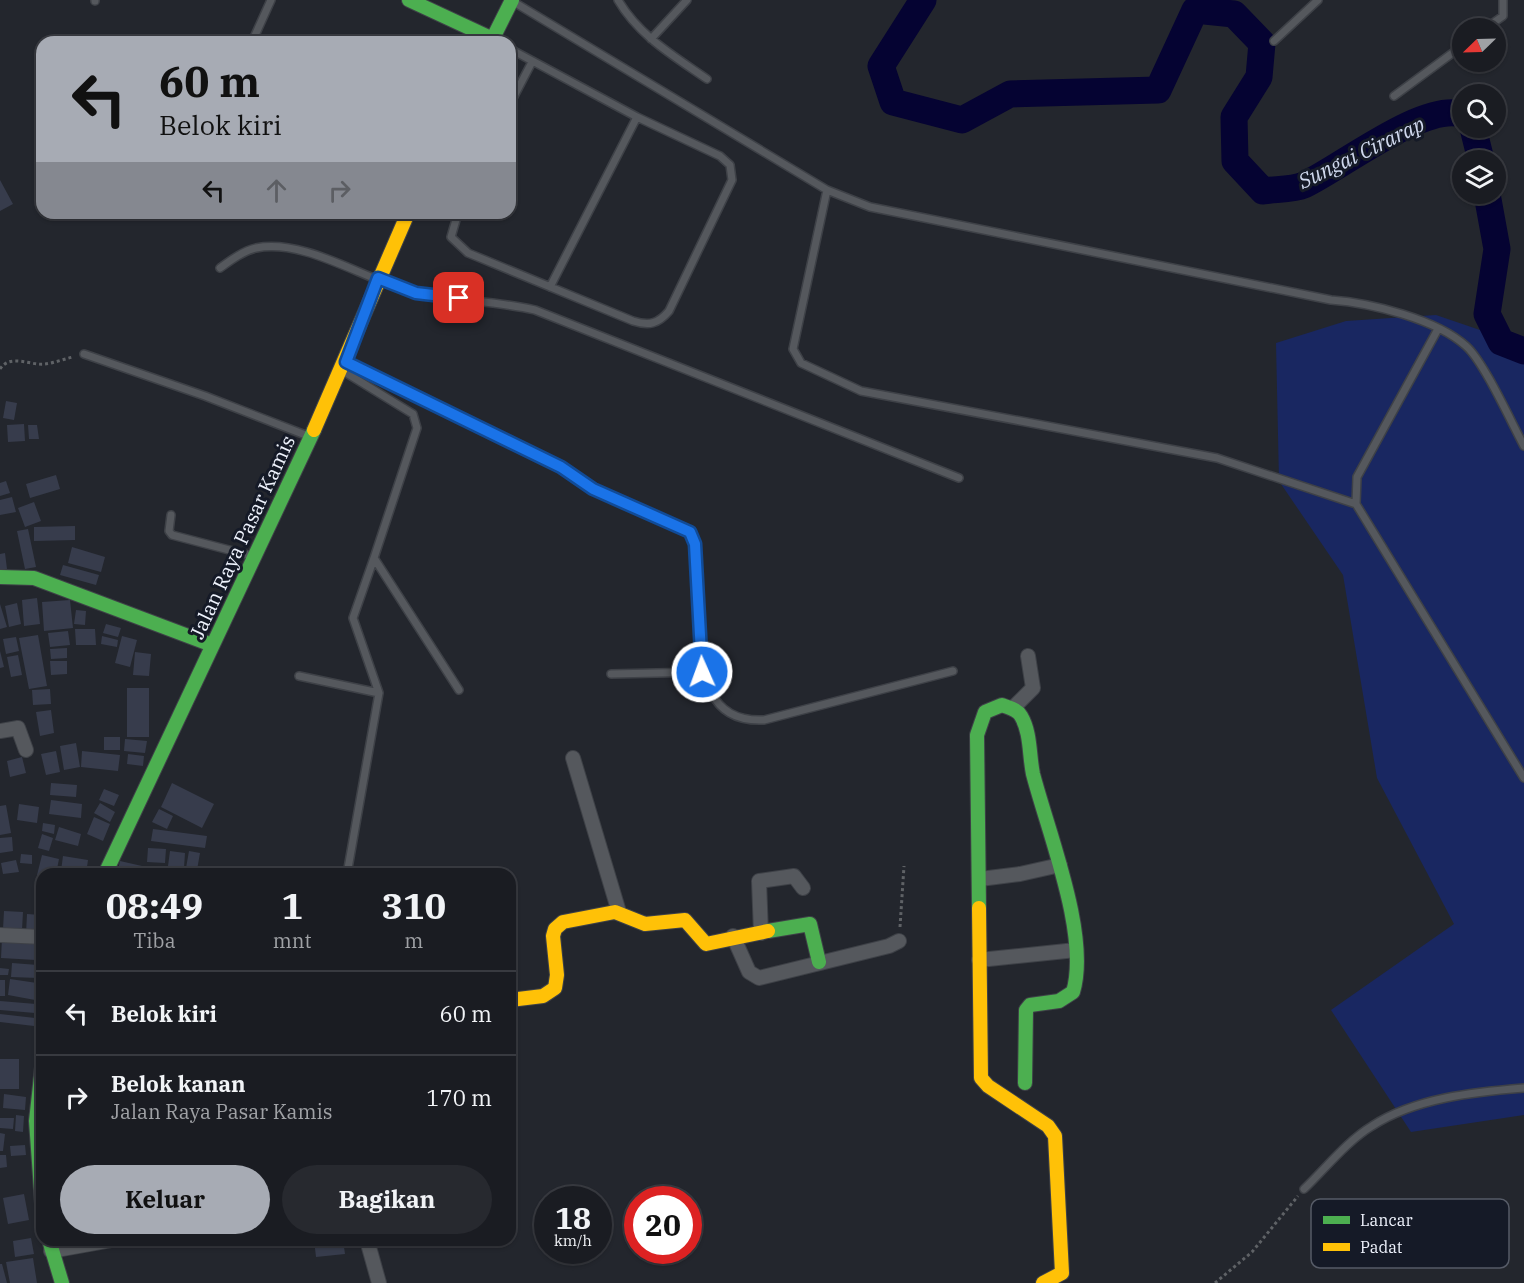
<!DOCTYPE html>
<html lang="id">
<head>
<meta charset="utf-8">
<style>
  :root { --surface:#1a1c22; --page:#27292f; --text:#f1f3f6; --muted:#9fa1a5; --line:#383a40; --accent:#a7abb4 }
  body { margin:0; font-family:"IBM Plex Serif",serif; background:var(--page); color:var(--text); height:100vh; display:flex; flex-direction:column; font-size:22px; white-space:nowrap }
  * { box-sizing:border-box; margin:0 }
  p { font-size:20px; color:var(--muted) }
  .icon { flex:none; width:33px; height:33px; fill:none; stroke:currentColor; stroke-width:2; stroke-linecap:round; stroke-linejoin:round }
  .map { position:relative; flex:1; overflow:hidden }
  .sheet { position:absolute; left:36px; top:868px; width:480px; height:378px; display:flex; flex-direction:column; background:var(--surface); border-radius:18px; box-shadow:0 2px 4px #0004,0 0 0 2px var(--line) }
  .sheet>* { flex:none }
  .guide { position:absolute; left:36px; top:36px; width:480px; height:183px; border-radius:18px; box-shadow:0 2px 4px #0004,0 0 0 2px var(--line); background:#a7abb4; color:#111; overflow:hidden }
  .needle { width:39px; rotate:247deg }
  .fabs { position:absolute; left:1452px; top:18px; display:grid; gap:12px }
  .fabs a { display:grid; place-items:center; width:54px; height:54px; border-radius:50%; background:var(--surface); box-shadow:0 2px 4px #0004,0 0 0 2px var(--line); font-size:30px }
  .speed { position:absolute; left:534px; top:1186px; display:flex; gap:12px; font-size:30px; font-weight:700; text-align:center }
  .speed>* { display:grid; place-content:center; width:78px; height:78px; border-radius:50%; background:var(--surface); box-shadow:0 2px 4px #0004,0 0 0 2px var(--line); line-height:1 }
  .speed small { font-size:15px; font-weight:400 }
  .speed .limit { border:9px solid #d22; background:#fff; color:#111 }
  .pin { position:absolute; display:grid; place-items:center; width:51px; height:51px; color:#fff; margin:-26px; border-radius:12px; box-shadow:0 3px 9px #0006 }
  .me { position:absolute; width:66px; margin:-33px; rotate:358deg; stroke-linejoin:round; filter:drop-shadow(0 0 4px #0008) }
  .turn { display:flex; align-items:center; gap:21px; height:126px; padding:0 24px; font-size:27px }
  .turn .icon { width:78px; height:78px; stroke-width:2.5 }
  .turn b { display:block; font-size:42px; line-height:51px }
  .lanes { display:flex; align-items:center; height:57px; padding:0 24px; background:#0003; justify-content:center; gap:30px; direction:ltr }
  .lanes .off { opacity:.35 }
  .eta { display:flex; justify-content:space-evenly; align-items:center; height:102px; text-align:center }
  .eta b { font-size:36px; font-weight:700; line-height:42px }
  .button { display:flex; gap:12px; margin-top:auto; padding:12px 24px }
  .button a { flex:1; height:69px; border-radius:36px; background:var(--accent); color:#111; font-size:24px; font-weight:700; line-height:69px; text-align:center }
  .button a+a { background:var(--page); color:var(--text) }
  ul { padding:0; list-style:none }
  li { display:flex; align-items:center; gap:18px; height:84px; padding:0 24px; border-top:2px solid var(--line) }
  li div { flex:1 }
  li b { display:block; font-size:22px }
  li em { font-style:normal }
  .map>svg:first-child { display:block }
  .green { fill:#192761 }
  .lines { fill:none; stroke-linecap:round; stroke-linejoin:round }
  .river { stroke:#050332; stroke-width:27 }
  .building { fill:#373c4c }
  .lane-casing { stroke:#3e4147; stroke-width:10 }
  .street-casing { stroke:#3e4147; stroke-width:16 }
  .fast-casing { stroke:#3e4147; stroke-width:16 }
  .slow-casing { stroke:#3e4147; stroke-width:16 }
  .path { stroke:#5f6266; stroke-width:3; stroke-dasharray:3 3; stroke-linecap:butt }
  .lane { stroke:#55585d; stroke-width:7 }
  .street { stroke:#55585d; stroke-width:14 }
  .fast { stroke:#4caf50; stroke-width:14 }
  .slow { stroke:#ffc107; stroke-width:14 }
  .route-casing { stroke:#114b97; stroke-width:15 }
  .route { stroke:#1a73e8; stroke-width:10 }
  .labels { text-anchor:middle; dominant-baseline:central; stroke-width:6; stroke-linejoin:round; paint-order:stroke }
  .street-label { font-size:20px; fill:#eef2fc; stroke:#151a27 }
  .water-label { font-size:21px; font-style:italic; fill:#cfd8ed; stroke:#151a27 }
  .key { fill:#151a27; stroke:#565b67; stroke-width:1.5 }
  .key-label { font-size:16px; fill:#eef2fc }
</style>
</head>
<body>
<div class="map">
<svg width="1524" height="1283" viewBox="0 0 1524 1283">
  <rect width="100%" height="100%" fill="#23262d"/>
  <path class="green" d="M1436,315L1524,345V1115L1411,1132L1331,1010L1454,924L1377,778L1343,575L1279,481L1276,343L1346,321Z"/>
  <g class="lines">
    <path class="river" d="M923,0L881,66L893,102L962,120L1010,94L1158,90L1195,10L1234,14L1262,43L1259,77L1234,117L1235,161L1263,191C1275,189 1293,190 1304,185C1342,167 1422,103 1462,114
      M1473,128L1481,160
      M1487,194L1497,249L1487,314L1501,342L1524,351"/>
  </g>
  <path class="building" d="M0,180L13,204L0,211Z
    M6,401L17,403L14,420L3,418Z
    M24,424L25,441L8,442L7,425Z
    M28,425H37L39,439H29Z
    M56,475L60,489L30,498L26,484Z
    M6,481L10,493L0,496V483Z
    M12,497L16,512L0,515V500Z
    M34,502L41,521L25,527L18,508Z
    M75,526V540L34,541V527Z
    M28,529L36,567L25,569L17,531Z
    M72,547L105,557L101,572L68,563Z
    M5,553L7,569L0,570V554Z
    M63,565L99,575L96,585L60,575Z
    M37,598L40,624L24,626L22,600Z
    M70,600L73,628L44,631L42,602Z
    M17,603L21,624L9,627L5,606Z
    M0,604L7,627L0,629Z
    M76,610L86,611L85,625L74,624Z
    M106,624L121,628L118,637L103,633Z
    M75,629H95L96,645H76Z
    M68,631L70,645L50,647L48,633Z
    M38,635L47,686L29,689L19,638Z
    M102,636L118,640L117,647L101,644Z
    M122,636L137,640L130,667L115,663Z
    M16,637L19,651L6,654L3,639Z
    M67,648V658L51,659L50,649Z
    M0,651L4,667L0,668Z
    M135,652L151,654L149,676L133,675Z
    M18,655L22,675L11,677L7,657Z
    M50,661H67V674L51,675Z
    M127,688H149V737H127Z
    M50,689L51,704L33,705L32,690Z
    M51,710L54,733L40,736L36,712Z
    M104,737H120V750H104Z
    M125,739L147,741L145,753L124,751Z
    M76,743L80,767L64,770L60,746Z
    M56,751L60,772L46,775L41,754Z
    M82,751L120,755L118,771L81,767Z
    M128,754L144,756L143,766L127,764Z
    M22,757L26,773L10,777L7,761Z
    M51,783L77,785L76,797L50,795Z
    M172,783L214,804L202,828L161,807Z
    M104,789L119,795L114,806L99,800Z
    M51,800L82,804L81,818L49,814Z
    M100,803L115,812L110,822L94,813Z
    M19,804L39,807L37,823L17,820Z
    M6,805L11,833L0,835V806Z
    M159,809L173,816L167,829L152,822Z
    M94,817L110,824L103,841L87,834Z
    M43,823L55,825L54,834L42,831Z
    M59,827L81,834L78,846L55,840Z
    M153,829L207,836L205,848L151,841Z
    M42,834L53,838L49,851L38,848Z
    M12,837L13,851L0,853V838Z
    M148,848L166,849L165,863L147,862Z
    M170,851L185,853L184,868L168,866Z
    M189,851L200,853L197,870L186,868Z
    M21,854L32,855V864L20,863Z
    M42,855L59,859L56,874L37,875Z
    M63,856L88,860L86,874L61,871Z
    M16,860L19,872L3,874L1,863Z
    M120,861L142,866L140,874H117Z
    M147,869L170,873V874H146Z
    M4,911L23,912L22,930L3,929Z
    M27,914L41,915L40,935L26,934Z
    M2,938L37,940L36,960L1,958Z
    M12,963L38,965V978L11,977Z
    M0,968L9,969L8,975H0Z
    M10,979L37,983L35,1000L8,995Z
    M0,980H5V996H0Z
    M0,1001L36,1004L35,1013L0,1010Z
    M0,1014L35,1018L34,1026L0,1022Z
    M0,1059H19V1089H0Z
    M4,1094L26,1097L25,1110L3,1108Z
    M16,1115L24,1116L23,1132L15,1131Z
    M0,1118H14L13,1129L0,1128Z
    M0,1133L5,1134L3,1151H0Z
    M25,1145L26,1155L11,1156L10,1146Z
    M0,1155H6L7,1167L0,1168Z
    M24,1194L29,1220L8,1224L3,1198Z
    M31,1238L34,1254L15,1257L13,1241Z
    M314,1240H343L345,1254L316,1257Z
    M33,1258L37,1283H10L6,1262Z
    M0,1264H2L7,1283H0Z"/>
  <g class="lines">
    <g class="lane-casing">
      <path id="lane" d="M95,0V1
        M618,0C639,36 674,56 707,79
        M512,1L827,190L870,207L1331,300C1371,303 1436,319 1466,346C1484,362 1511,422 1524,446
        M1486,28L1503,16V0
        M651,39L687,0
        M1274,41L1318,0
        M252,42L271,0
        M1394,96L1462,46
        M510,104L532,62
        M827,190L793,349L801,363L861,391L1217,458L1356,504
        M354,213L363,216L371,213
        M458,213L451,237L468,253L633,321C649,326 658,324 669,311L732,180L730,165L720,156L637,117L510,49
        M220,268C231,260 243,251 256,248C308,238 368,283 418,293C457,301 496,301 535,310L959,478
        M550,287L637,117
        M1438,329L1357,477L1356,504L1524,778
        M84,354L205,396L308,436
        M346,362L561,467L593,489L690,532L695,544C697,569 698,594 700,619C703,665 701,723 764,720L953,671
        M343,371L413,414L417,428L374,558
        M171,515L169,531L172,535L252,556
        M611,674L702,672
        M299,676L379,693L347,874
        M379,693L353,618L374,558L459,690
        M1304,1189C1325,1169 1347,1141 1372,1126C1415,1098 1474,1092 1524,1088"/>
    </g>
    <g class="street-casing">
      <path id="street" d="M1013,708L1033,688L1028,656
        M0,731L18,728L26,750
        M573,758L619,912
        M980,879L1020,874L1060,865
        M761,933L759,881L794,876L803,888
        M0,935L42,937
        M733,936L749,972L759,978L889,946L899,941
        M979,960L1076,950
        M367,1240L379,1283
        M51,1251L112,1240"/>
    </g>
    <g class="fast-casing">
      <path id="fast" d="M409,0L493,39
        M491,42L512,0
        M0,577L34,578L212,645
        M105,874L314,430
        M979,908L977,735L985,712L1002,705C1009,708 1017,709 1021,716C1031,733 1029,755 1033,774C1048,832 1090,936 1073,992L1059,1001L1030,1005L1026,1010L1025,1083
        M768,931L810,924L819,962
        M42,1067L36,1121L42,1204
        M49,1240L62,1283"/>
    </g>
    <g class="slow-casing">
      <path id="slow" d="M314,430L408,213
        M979,908L981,1078L988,1086L1048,1126L1055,1136L1062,1273L1043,1283
        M510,1000L543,996L555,988L557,975L553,936L555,929L563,922L615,912L645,924L685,920L706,944L768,931"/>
    </g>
    <path class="path" d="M0,369C11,353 30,366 45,364C54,363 64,359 73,357
      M900,927L904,866
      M1215,1283L1252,1252L1298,1196"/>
    <use href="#lane" class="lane"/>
    <use href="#street" class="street"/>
    <use href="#fast" class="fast"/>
    <use href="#slow" class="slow"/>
  </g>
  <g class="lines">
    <g class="route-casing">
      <path id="route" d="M459,298L416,293L378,278L346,362L561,467L593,489L690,532L695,544L702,672"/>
    </g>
    <use href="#route" class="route"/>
  </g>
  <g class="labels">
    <g class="street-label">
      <text transform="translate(242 537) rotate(-65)">Jalan Raya Pasar Kamis</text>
    </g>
    <g class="water-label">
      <text transform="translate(1361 152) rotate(-26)">Sungai Cirarap</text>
    </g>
  </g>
  <rect x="1311" y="1199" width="198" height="69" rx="9" class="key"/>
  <rect x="1323" y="1216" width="27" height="8" fill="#4caf50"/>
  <rect x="1323" y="1243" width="27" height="8" fill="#ffc107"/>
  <g class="key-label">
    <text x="1360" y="1226">Lancar</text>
    <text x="1360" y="1253">Padat</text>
  </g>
</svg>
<div class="fabs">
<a><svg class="needle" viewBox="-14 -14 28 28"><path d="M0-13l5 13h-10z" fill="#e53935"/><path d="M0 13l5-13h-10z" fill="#9fa1a5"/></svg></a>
<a><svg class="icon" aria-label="search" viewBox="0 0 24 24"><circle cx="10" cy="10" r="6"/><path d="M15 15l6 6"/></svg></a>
<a><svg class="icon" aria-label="layers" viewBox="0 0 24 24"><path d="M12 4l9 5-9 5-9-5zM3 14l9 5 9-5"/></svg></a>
</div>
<div class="speed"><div>18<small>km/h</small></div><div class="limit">20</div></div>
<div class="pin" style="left:459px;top:298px;background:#d93025"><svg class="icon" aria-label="arrive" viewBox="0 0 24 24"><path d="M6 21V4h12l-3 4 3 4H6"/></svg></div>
<svg class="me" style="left:702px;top:672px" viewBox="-20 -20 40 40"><circle r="17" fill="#1a73e8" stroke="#fff" stroke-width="3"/><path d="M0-11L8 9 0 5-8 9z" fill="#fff"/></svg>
<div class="guide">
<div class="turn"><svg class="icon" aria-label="left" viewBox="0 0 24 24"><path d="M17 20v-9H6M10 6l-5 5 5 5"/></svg><div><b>60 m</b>Belok kiri</div></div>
<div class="lanes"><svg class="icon" aria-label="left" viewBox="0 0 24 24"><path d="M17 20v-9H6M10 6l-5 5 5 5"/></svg><svg class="icon off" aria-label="ahead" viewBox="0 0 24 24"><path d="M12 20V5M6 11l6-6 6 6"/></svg><svg class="icon off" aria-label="right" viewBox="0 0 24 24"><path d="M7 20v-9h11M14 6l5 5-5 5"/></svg></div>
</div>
<section class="sheet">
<div class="eta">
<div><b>08:49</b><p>Tiba</p></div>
<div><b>1</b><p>mnt</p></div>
<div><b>310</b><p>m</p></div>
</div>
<ul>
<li><svg class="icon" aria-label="left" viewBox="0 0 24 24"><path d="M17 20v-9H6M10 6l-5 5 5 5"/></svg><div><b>Belok kiri</b></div><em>60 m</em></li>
<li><svg class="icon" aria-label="right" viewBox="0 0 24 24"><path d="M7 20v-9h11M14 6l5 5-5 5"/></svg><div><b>Belok kanan</b><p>Jalan Raya Pasar Kamis</p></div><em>170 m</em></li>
</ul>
<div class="button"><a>Keluar</a><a>Bagikan</a></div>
</section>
</div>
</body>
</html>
